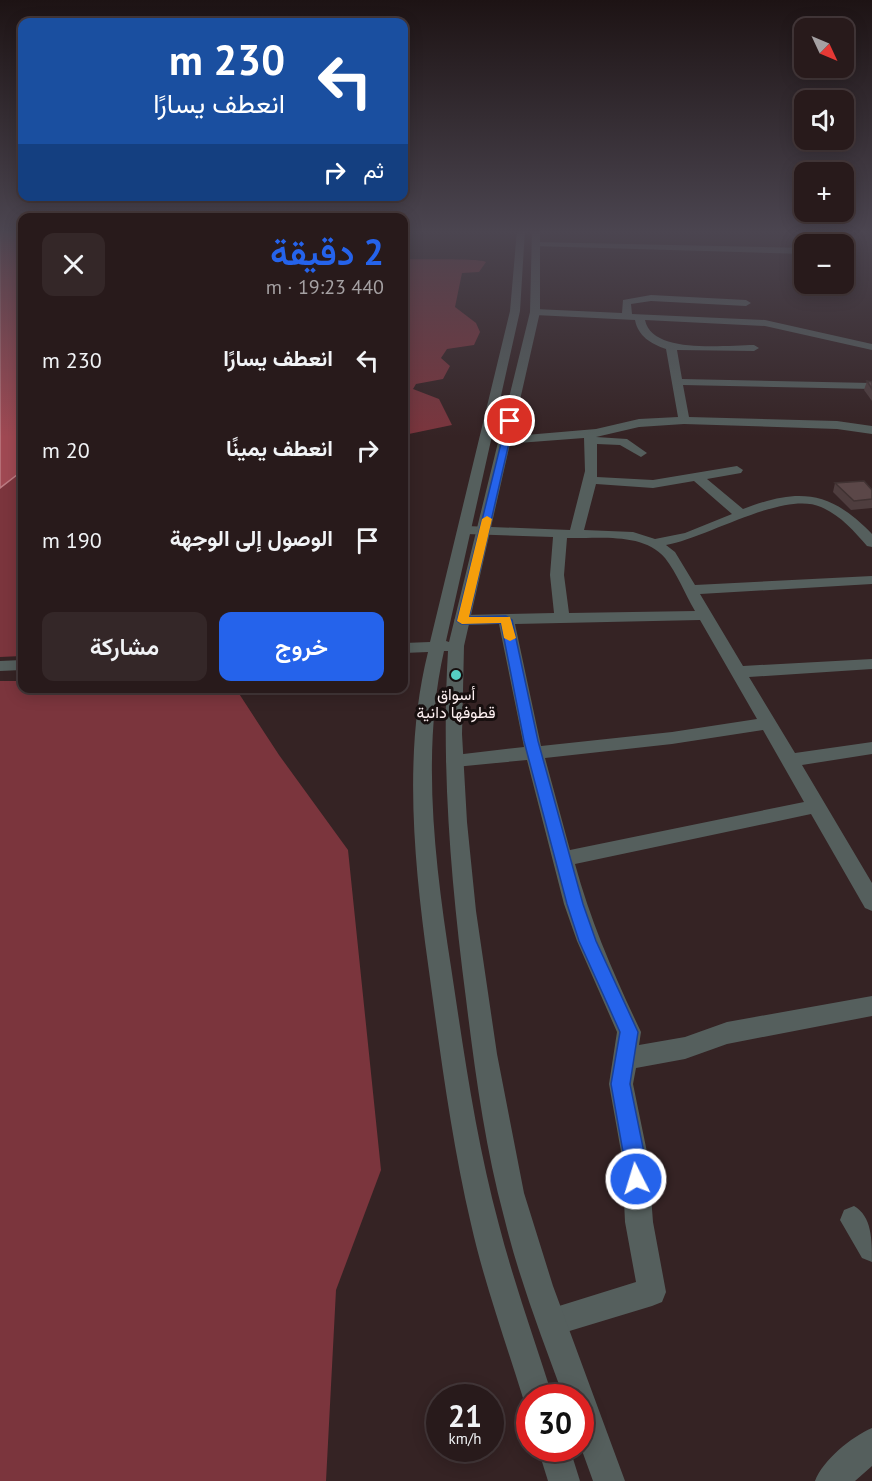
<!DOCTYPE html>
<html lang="ar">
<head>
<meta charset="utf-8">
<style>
  :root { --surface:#281a1b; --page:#342728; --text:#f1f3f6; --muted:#a5a1a3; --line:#44383a; --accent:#2563eb }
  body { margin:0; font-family:"PT Sans",Vazirmatn,sans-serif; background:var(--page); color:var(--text); direction:rtl; height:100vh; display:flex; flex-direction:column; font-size:22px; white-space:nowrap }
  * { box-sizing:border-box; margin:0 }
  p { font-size:20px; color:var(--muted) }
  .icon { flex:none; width:33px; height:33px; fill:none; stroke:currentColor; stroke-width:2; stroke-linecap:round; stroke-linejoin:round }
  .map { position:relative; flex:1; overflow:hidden; direction:ltr }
  .drawer { position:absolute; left:18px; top:213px; width:390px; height:480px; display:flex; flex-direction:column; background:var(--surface); border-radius:12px; box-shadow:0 3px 15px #0003,0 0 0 2px var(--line); direction:rtl }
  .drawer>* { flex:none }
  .guide { position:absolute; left:18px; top:18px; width:390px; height:183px; border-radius:12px; box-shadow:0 3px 15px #0003,0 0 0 2px var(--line); direction:rtl; background:#1a4fa0; color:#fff; overflow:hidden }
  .needle { width:39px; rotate:134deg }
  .fabs { position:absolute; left:794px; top:18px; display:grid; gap:12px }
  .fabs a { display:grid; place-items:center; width:60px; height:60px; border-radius:12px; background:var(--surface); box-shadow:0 3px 15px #0003,0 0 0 2px var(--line); font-size:30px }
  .speed { position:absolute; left:426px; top:1384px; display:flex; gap:12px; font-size:30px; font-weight:700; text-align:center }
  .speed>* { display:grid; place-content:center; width:78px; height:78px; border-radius:50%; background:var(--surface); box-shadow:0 3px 15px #0003,0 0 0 2px var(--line); line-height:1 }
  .speed small { font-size:15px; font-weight:400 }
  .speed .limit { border:9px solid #d22; background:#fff; color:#111 }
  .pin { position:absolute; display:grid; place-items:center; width:51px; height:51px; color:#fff; margin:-26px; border:3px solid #fff; border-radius:50%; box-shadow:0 2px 6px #0007 }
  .me { position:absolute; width:66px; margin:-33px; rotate:355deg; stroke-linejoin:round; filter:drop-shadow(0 0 4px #0008) }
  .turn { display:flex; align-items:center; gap:21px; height:126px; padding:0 24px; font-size:27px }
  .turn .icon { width:78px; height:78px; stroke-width:2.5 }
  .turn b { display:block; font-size:42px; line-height:51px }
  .then { display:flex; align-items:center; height:57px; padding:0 24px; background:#0003; gap:12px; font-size:22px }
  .round { display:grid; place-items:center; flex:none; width:63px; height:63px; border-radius:12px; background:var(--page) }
  .overview { display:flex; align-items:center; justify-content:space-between; height:102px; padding:0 24px }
  h1 { font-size:36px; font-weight:600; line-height:45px; color:var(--accent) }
  .action { display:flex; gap:12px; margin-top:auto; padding:12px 24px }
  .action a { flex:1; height:69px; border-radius:12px; background:var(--accent); color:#fff; font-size:24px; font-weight:600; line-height:69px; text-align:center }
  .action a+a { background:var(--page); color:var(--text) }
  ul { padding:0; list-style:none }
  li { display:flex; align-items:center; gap:18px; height:90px; padding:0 24px }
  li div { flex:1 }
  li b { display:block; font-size:22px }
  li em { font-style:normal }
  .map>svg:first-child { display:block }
  .green { fill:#7b353d }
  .water { fill:#a04953; stroke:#bc7b82; stroke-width:1.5 }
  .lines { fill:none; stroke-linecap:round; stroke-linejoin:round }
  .minor { fill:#555f5d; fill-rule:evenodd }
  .tertiary { fill:#555f5d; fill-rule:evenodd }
  .wall { fill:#4e3d3e }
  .shaded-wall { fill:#403232 }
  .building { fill:#5b4748; stroke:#403232; stroke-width:1.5 }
  .route { fill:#2563eb; stroke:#184099; stroke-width:1.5 }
  .slow { fill:#f59e0b }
  .poi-dot { fill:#56cec3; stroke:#170f0f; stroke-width:2 }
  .labels { text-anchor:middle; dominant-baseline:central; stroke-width:6; stroke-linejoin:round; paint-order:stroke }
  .poi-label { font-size:16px; fill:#fdf0f1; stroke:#170f0f }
</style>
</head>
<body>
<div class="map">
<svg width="872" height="1481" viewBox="0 0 872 1481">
  <rect width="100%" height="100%" fill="#352324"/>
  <path class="green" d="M404,259C417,260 479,258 486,262L479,272L462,273L455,307L476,323L480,332L474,345L447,349L441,358L450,366L443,379L416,384L413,389L439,399L452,425L404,435Z
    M22,471V656L0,657V488Z
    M0,681H22V688L236,689L279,755L348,850L381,1170L336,1290L326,1481H0Z"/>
  <path class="water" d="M0,230H22V471L0,488Z"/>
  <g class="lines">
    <path class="minor" d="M793,230H801L811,244L804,246Z
      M536,242L804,248V254L533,246Z
      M651,295L746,300L751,303L746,306L651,301L631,304L632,314L765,320L872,344V350L765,326L645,320C652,355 726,345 754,345L759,348L754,351L677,350L682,379L872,383V389L683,385L689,417L837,421L872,426V434L837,429L684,424L639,427L596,437L627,439L647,453L641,457L620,445L597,444V477L653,480L737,466L743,470L741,473L707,479L743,509C798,488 830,490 872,534V547L867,546C854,531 840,515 821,507C784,490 707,538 666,545L675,552L695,585L872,576V584L700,594L743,666L872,659V669L749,677L795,753L872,742V754L802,765L872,883V911L865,908L811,814L575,864C591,923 615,977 641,1032L639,1045L685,1037L727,1022L872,996V1016L727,1044L685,1059L636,1068L633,1084L648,1157L653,1222L666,1292L662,1302L652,1306L553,1336L543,1331L538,1321L543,1311L636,1282L625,1222L622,1157L609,1084L617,1032L577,941L564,904L527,760L455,767L448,766L446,761L448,756L455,755L524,747L499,624L462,625L454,620L462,615L554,613L550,575L553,537L466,534L459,530L466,526L570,530L585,471L584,438L505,444L499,440L501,437L596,429L639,419L678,417L666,349C651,344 638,336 635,320L535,315L530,312L535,309L622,313L623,300ZM694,481L732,514L685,533L655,539L633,532L584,530L596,484L653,488ZM567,538C597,539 643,532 665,558C677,573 685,594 695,611L569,613L564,575ZM700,620L757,719L672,732L541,746L515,624ZM763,730L804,802L570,850L545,758L672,744Z
      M854,1206C872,1216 872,1240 872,1262L862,1258L840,1220L844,1210Z
      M872,1428V1466L855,1481H815C823,1460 851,1437 872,1428Z"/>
    <path class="tertiary" d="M517,230H525L520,311L446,641L449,642L530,312L532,230H540V312L464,646L462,734L467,822L476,911L497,1054L524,1193L553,1286L625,1481H593L580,1445V1398H564C542,1338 519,1279 504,1217C485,1146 475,1072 466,999C451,883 441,768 448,651H444C421,753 435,864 451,967C464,1053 476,1140 499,1225C514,1283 535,1341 553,1398H530V1410L523,1398C505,1340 484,1282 471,1224C451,1138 440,1051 428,964C414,862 403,752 428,652L404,653V643L430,642L510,311Z
      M22,660V670L0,671V661Z
      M538,1449H570L580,1481H548Z"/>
  </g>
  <path class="wall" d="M849,230L848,236L832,242L816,237L818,231Z
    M867,381L872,382V401L864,390Z
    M835,483L872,499V508L851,510L833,492Z"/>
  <path class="shaded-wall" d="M849,230L848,236L832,242L834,235Z"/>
  <path class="building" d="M821,230H849L834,235L818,231Z
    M867,381L872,382V389Z
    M864,481L872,490V499L854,501L835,483Z"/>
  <linearGradient id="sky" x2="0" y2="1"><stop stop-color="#1d1314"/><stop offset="0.53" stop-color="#4b4550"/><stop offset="1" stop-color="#4b4550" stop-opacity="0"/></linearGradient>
  <rect width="872" height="437" fill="url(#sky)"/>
  <path class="route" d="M507,419L514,421L469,617L506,616L512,620L538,741L583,904L596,941L638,1032L630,1084L645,1157L646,1179L643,1186L636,1189L629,1186L611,1084L620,1032L579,941L567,904L524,741L501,623L462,624L457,621Z"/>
  <path class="slow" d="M487,516L492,519L469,617H510L516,638L510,641L504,638L501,623L462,624L457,621L482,519Z"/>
  <circle class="poi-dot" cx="456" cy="675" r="6"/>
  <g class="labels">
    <g class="poi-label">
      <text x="456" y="694">أسواق<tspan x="456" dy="18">قطوفها دانية</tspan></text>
    </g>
  </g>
</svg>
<div class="fabs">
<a><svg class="needle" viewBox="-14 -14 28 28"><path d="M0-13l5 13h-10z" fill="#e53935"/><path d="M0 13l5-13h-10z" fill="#a5a1a3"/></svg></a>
<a><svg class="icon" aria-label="sound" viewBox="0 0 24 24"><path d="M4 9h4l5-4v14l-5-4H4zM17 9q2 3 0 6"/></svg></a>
<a>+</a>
<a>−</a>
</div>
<div class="speed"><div>21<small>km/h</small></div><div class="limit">30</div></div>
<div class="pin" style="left:510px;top:421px;background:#d93025"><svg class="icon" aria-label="arrive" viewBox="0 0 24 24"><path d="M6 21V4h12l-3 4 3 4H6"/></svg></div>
<svg class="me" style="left:636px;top:1179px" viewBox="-20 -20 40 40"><circle r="17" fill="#2563eb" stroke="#fff" stroke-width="3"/><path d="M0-11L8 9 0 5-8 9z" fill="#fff"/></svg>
<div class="guide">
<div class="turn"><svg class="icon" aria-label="left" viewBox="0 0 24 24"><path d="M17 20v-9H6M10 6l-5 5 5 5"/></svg><div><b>230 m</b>انعطف يسارًا</div></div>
<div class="then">ثم<svg class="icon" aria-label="right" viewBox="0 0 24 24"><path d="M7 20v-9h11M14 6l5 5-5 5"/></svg></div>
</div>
<section class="drawer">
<div class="overview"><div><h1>2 دقيقة</h1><p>440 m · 19:23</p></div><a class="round"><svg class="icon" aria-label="close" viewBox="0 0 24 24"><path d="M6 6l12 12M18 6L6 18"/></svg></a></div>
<ul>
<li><svg class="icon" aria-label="left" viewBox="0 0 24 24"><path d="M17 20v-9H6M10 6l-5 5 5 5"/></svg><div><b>انعطف يسارًا</b></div><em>230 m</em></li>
<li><svg class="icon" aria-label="right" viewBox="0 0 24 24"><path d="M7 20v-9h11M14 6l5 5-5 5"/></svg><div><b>انعطف يمينًا</b></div><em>20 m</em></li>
<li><svg class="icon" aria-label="arrive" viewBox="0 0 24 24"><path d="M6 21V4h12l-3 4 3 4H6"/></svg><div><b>الوصول إلى الوجهة</b></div><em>190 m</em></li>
</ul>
<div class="action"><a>خروج</a><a>مشاركة</a></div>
</section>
</div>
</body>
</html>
